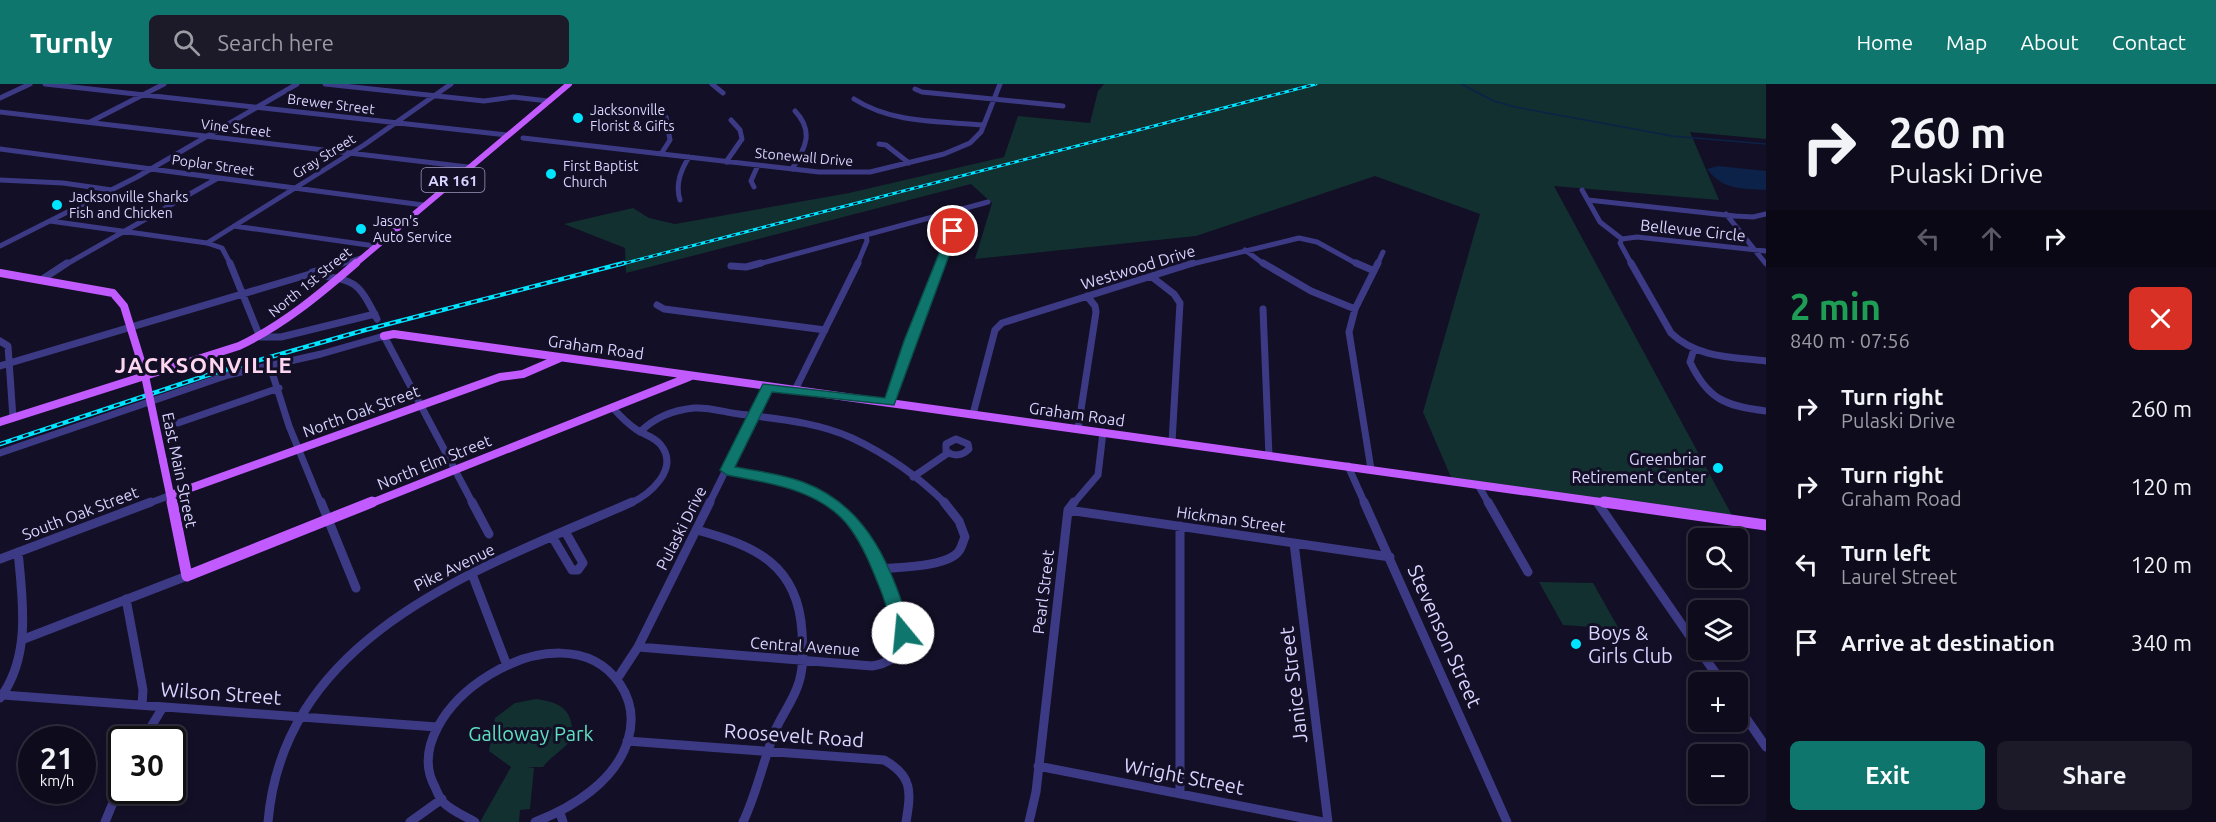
<!DOCTYPE html>
<html lang="en">
<head>
<meta charset="utf-8">
<style>
  :root { --surface:#0e0b1c; --page:#1c1929; --text:#f1f3f6; --muted:#9b9ba3; --line:#2e2b3b; --accent:#0f766e }
  body { margin:0; font-family:Ubuntu,sans-serif; background:var(--page); color:var(--text); height:100vh; display:flex; flex-direction:column; font-size:22px; white-space:nowrap }
  * { box-sizing:border-box; margin:0 }
  p { font-size:20px; color:var(--muted) }
  .icon { flex:none; width:33px; height:33px; fill:none; stroke:currentColor; stroke-width:2; stroke-linecap:round; stroke-linejoin:round }
  .map { position:relative; flex:1; overflow:hidden }
  .details { display:flex; flex-direction:column; background:var(--surface); width:450px }
  .details>* { flex:none }
  .hud { background:#0e0b1c; color:var(--text); overflow:hidden }
  .buttons { position:absolute; left:1688px; top:444px; display:grid; gap:12px }
  .buttons a { display:grid; place-items:center; width:60px; height:60px; border-radius:9px; background:var(--surface); box-shadow:0 3px 9px #0003,0 0 0 2px var(--line); font-size:30px }
  .speed { position:absolute; left:18px; top:642px; display:flex; gap:12px; font-size:30px; font-weight:700; text-align:center }
  .speed>* { display:grid; place-content:center; width:78px; height:78px; border-radius:50%; background:var(--surface); box-shadow:0 3px 9px #0003,0 0 0 2px var(--line); line-height:1 }
  .speed small { font-size:15px; font-weight:400 }
  .speed .limit { border:3px solid #111; border-radius:9px; background:#fff; color:#111 }
  .pin { position:absolute; display:grid; place-items:center; width:51px; height:51px; color:#fff; margin:-26px; border:3px solid #fff; border-radius:50%; box-shadow:0 2px 6px #0007 }
  .me { position:absolute; width:66px; margin:-33px; rotate:343deg; stroke-linejoin:round; filter:drop-shadow(0 0 4px #0008) }
  .turn { display:flex; align-items:center; gap:21px; height:126px; padding:0 24px; font-size:27px }
  .turn .icon { width:78px; height:78px; stroke-width:2.5 }
  .turn b { display:block; font-size:42px; line-height:51px }
  .lanes { display:flex; align-items:center; height:57px; padding:0 24px; background:#0003; justify-content:center; gap:30px; direction:ltr }
  .lanes .off { opacity:.35 }
  .round { display:grid; place-items:center; flex:none; width:63px; height:63px; border-radius:9px; background:var(--page) }
  .head { display:flex; align-items:center; justify-content:space-between; height:102px; padding:0 24px }
  h1 { font-size:36px; font-weight:600; line-height:45px; color:#1e9e55 }
  .button { display:flex; gap:12px; margin-top:auto; padding:12px 24px }
  .button a { flex:1; height:69px; border-radius:9px; background:var(--accent); color:#fff; font-size:24px; font-weight:600; line-height:69px; text-align:center }
  .button a+a { background:var(--page); color:var(--text) }
  ul { padding:0; list-style:none }
  li { display:flex; align-items:center; gap:18px; height:78px; padding:0 24px }
  li div { flex:1 }
  li b { display:block; font-size:22px }
  li em { font-style:normal }
  header { display:flex; align-items:center; gap:36px; box-sizing:border-box; height:84px; padding:0 30px; background:var(--accent); color:#fff }
  header strong { font-size:28px }
  nav { display:flex; gap:33px; margin-inline-start:auto; font-size:21px }
  .search { width:420px; height:54px; background:var(--page); display:flex; align-items:center; gap:15px; box-sizing:border-box; padding:0 21px; border-radius:9px; color:var(--muted); font-size:22px }
  main { display:flex; flex:1; min-height:0 }
  .map>svg:first-child { display:block }
  .green { fill:#12302f }
  .water { fill:#0c2248 }
  .lines { fill:none; stroke-linecap:round; stroke-linejoin:round }
  .stream { stroke:#0c2248; stroke-width:1.5 }
  .minor-far2 { stroke:#3d3a85; stroke-width:5 }
  .minor-far1 { stroke:#3d3a85; stroke-width:7 }
  .minor { stroke:#3d3a85; stroke-width:9 }
  .major-far2 { stroke:#c25bff; stroke-width:6 }
  .major-far1 { stroke:#c25bff; stroke-width:8 }
  .major { stroke:#c25bff; stroke-width:11 }
  .rail-far1-casing { stroke:#00e5ff; stroke-width:3 }
  .rail-casing { stroke:#00e5ff; stroke-width:4.5 }
  .rail-far1 { stroke:#130f26; stroke-width:1.5; stroke-dasharray:4.5; stroke-linecap:butt }
  .rail { stroke:#130f26; stroke-width:2; stroke-dasharray:6; stroke-linecap:butt }
  .major-bridge { stroke:#c25bff; stroke-width:8 }
  .route { fill:#0f766e; stroke:#0a4d48; stroke-width:1.5 }
  .poi-dot { fill:#00e5ff; stroke:#130f26; stroke-width:2 }
  .labels { text-anchor:middle; dominant-baseline:central; stroke-width:6; stroke-linejoin:round; paint-order:stroke }
  .far-street-label { font-size:14px; fill:#d9d4ff; stroke:#130f26 }
  .far-poi-label { font-size:14px; fill:#d9d4ff; stroke:#130f26; text-anchor:start }
  .shield { fill:#130f26; stroke:#9e99be; stroke-width:1.5 }
  .shield-label { font-size:15px; font-weight:bold; fill:#d9d4ff }
  .street-label { font-size:16px; fill:#d9d4ff; stroke:#130f26 }
  .poi-label { font-size:16px; fill:#d9d4ff; stroke:#130f26; text-anchor:end }
  .near-poi-label { font-size:20px; fill:#d9d4ff; stroke:#130f26; text-anchor:start }
  .near-street-label { font-size:20px; fill:#d9d4ff; stroke:#130f26 }
  .near-park-label { font-size:20px; fill:#5fe0c0; stroke:#130f26 }
  .district-label { font-size:22px; font-weight:bold; letter-spacing:1.5px; fill:#ffd6f0; stroke:#130f26 }
</style>
</head>
<body>
<header>
<strong>Turnly</strong>
<div class="search"><svg class="icon" aria-label="search" viewBox="0 0 24 24"><circle cx="10" cy="10" r="6"/><path d="M15 15l6 6"/></svg>Search here</div>
<nav><a>Home</a><a>Map</a><a>About</a><a>Contact</a></nav>
</header>
<main>
<div class="map">
<svg width="1766" height="738" viewBox="0 0 1766 738">
  <rect width="100%" height="100%" fill="#130f26"/>
  <path class="green" d="M1104,0H1766V55L1690,48L1719,116L1554,102L1735,437L1453,398L1423,328L1480,130L1375,92L1196,152L975,175L992,119L971,100L626,189L625,164L564,140L633,124L649,134L675,140L849,109L1004,73L1018,32L1090,39L1098,7Z
    M1539,498L1593,499L1619,545L1563,541Z
    M536,615C556,618 570,622 572,644C573,649 574,653 570,657C562,667 550,673 543,683H526L534,684L530,725L520,726L519,738H480L511,683L489,667L495,634L515,619Z"/>
  <path class="water" d="M1718,82L1766,87V106C1741,104 1724,107 1707,85Z"/>
  <g class="lines">
    <path class="stream" d="M1461,0L1494,17L1515,23L1672,52L1766,60"/>
    <path class="minor-far2" d="M45,0L507,51
      M325,0L484,17L513,13L548,17
      M712,0L723,9
      M915,5L922,8L1063,22
      M0,14L30,0
      M854,15C893,40 940,37 984,41
      M0,28L468,83
      M90,38L164,0
      M523,54L819,88H870L944,70L970,59L981,48L1000,0
      M879,60L886,61L909,79
      M0,65L423,121
      M661,70L670,56L666,33
      M726,78L742,55L740,46L731,36
      M792,85C806,64 814,47 795,27
      M0,96L63,99L112,106
      M754,103L751,97L758,81
      M1582,106L1600,138L1622,155
      M680,116C675,100 681,86 689,73
      M1588,116L1735,132L1753,133L1766,130
      M1726,130L1766,180
      M50,137L207,159L222,164L231,181
      M234,142L375,162
      M207,159L364,61L451,0
      M0,162L137,93L297,0
      M1245,166L1265,181
      M65,181L218,94
      M338,181L361,174
      M755,181L988,118
      M857,181L867,157L866,151
      M940,181L958,131L957,126
      M1188,181L1299,154L1317,158L1359,181
      M1377,181L1383,168
      M1632,181L1620,159L1622,155L1637,153L1766,167"/>
    <path class="minor-far1" d="M230,179L260,253H281L375,230
      M1263,179L1311,207L1355,225
      M1356,179L1372,186
      M1631,179L1671,249C1697,274 1732,273 1766,277
      M731,182L746,183L761,179
      M312,188L343,179
      M1152,193L1174,210L1180,219L1172,358
      M41,196L67,179
      M657,221L664,225L825,246
      M1263,225L1269,372
      M0,257L8,262L13,334
      M1694,265L1690,278C1708,316 1726,322 1766,327
      M0,282L310,190C354,197 356,193 377,235
      M270,282L289,342L321,420
      M795,306L858,179
      M890,318L910,257L940,179
      M613,324C620,332 628,340 637,346C645,351 654,353 660,360C681,385 649,411 629,420
      M973,330L995,246L1002,239L1193,179
      M178,339L279,304
      M1078,345L1096,228L1095,222L1087,212
      M640,348C654,334 674,326 694,324C709,323 724,328 739,330C777,335 817,338 852,354C886,370 919,393 946,420
      M956,355L968,360L969,365C962,372 954,373 946,367V360Z
      M0,369L228,291L321,270L384,252L473,420
      M1348,382L1365,420
      M1371,385L1349,248L1355,225L1378,179
      M727,386L797,401L833,420
      M913,393L948,369
      M1478,401L1489,420
      M1597,418L1598,420
      M147,420L171,411
      M709,420L767,303
      M1073,420L1098,391L1103,348"/>
    <path class="minor" d="M321,418L356,504
      M472,418L489,450
      M1364,418L1507,738
      M1488,418L1528,488
      M1597,418L1698,564
      M1068,426L1390,473
      M1180,442V710
      M697,446C755,462 798,480 802,548C803,564 804,582 799,598C794,616 782,630 775,647C763,677 757,709 743,738
      M553,454L572,486H578L583,479L566,449
      M1294,459L1328,738
      M0,475L151,418
      M880,485C899,483 948,483 959,467C962,463 963,457 965,453L959,437L944,418
      M472,490L506,579
      M126,515L143,606L142,621
      M24,555L187,492
      M638,563L872,582C885,580 901,573 903,558C907,533 872,460 856,440C849,431 840,424 831,418
      M1699,566L1722,598
      M617,595L638,563L710,418
      M3,611L437,643
      M0,614C31,573 23,517 18,468
      M1737,621L1766,663
      M143,656L163,623
      M627,657L884,676C913,692 911,708 906,738
      M1038,682L1323,738
      M560,729L563,738
      M105,738L122,697
      M268,738C284,548 484,483 632,418
      M410,738L442,715
      M475,738C465,732 452,727 444,719C440,715 437,708 435,703C393,627 561,514 620,600C632,618 634,636 628,656C616,697 572,724 535,738
      M1029,738L1036,708L1068,426L1074,418"/>
    <path class="major-far2" d="M354,181L569,0"/>
    <path class="major-far1" d="M0,189L113,209L124,222L144,287
      M384,252L394,250L1615,420
      M0,338L239,262C283,241 319,211 356,179
      M163,377L172,420
      M171,411L500,293L523,290L560,274
      M369,420L689,293"/>
    <path class="major" d="M172,418L187,492L372,418
      M1604,418L1766,441"/>
    <g class="rail-far1-casing">
      <path id="rail-far1" d="M618,181L1316,0"/>
    </g>
    <g class="rail-casing">
      <path id="rail" d="M0,360L211,290L365,246L624,179"/>
    </g>
    <use href="#rail-far1" class="rail-far1"/>
    <use href="#rail" class="rail"/>
    <path class="major-bridge" d="M144,287L163,377"/>
  </g>
  <path class="route" d="M953,143L958,147L894,321L772,308L735,383C758,387 781,390 803,398C870,423 892,485 912,549L909,554L903,556L898,554C890,538 886,518 879,502C871,482 863,462 850,444C822,406 770,399 727,391L720,386L763,300L885,314L904,257L948,147Z"/>
  <g class="poi-dot">
    <circle cx="578" cy="34" r="6"/>
    <circle cx="551" cy="90" r="6"/>
    <circle cx="57" cy="121" r="6"/>
    <circle cx="361" cy="145" r="6"/>
    <circle cx="1718" cy="384" r="6"/>
    <circle cx="1576" cy="560" r="6"/>
  </g>
  <g class="labels">
    <g class="far-street-label">
      <text transform="translate(331 20) rotate(7)">Brewer Street</text>
      <text transform="translate(236 44) rotate(7)">Vine Street</text>
      <text transform="translate(324 72) rotate(-32)">Gray Street</text>
      <text transform="translate(804 73) rotate(5)">Stonewall Drive</text>
      <text transform="translate(213 81) rotate(8)">Poplar Street</text>
      <text transform="translate(310 198) rotate(-39)">North 1st Street</text>
    </g>
    <g class="far-poi-label">
      <text x="590" y="26">Jacksonville<tspan x="590" dy="16">Florist &amp; Gifts</tspan></text>
      <text x="563" y="82">First Baptist<tspan x="563" dy="16">Church</tspan></text>
      <text x="69" y="113">Jacksonville Sharks<tspan x="69" dy="16">Fish and Chicken</tspan></text>
      <text x="373" y="137">Jason's<tspan x="373" dy="16">Auto Service</tspan></text>
    </g>
    <rect class="shield" x="421.5" y="84" width="63" height="24" rx="4.5"/>
    <g class="shield-label">
      <text x="453" y="96">AR 161</text>
    </g>
    <g class="street-label">
      <text transform="translate(1693 146) rotate(6)">Bellevue Circle</text>
      <text transform="translate(1138 183) rotate(-17)">Westwood Drive</text>
      <text transform="translate(596 263) rotate(8)">Graham Road</text>
      <text transform="translate(361 327) rotate(-20)">North Oak Street</text>
      <text transform="translate(1077 330) rotate(8)">Graham Road</text>
      <text transform="translate(434 378) rotate(-22)">North Elm Street</text>
      <text transform="translate(180 386) rotate(78)">East Main Street</text>
      <text transform="translate(80 429) rotate(-21)">South Oak Street</text>
      <text transform="translate(1231 435) rotate(8)">Hickman Street</text>
      <text transform="translate(681 444) rotate(-63)">Pulaski Drive</text>
      <text transform="translate(454 483) rotate(-26)">Pike Avenue</text>
      <text transform="translate(1043 508) rotate(-83)">Pearl Street</text>
      <text transform="translate(805 562) rotate(4)">Central Avenue</text>
    </g>
    <g class="poi-label">
      <text x="1706" y="375">Greenbriar<tspan x="1706" dy="18">Retirement Center</tspan></text>
    </g>
    <g class="near-poi-label">
      <text x="1588" y="548">Boys &amp;<tspan x="1588" dy="23">Girls Club</tspan></text>
    </g>
    <g class="near-street-label">
      <text transform="translate(1445 552) rotate(66)">Stevenson Street</text>
      <text transform="translate(1293 601) rotate(-97)">Janice Street</text>
      <text transform="translate(221 609) rotate(4)">Wilson Street</text>
      <text transform="translate(794 651) rotate(4)">Roosevelt Road</text>
      <text transform="translate(1184 692) rotate(11)">Wright Street</text>
    </g>
    <g class="near-park-label">
      <text x="531" y="649">Galloway Park</text>
    </g>
    <g class="district-label">
      <text x="204" y="280">JACKSONVILLE</text>
    </g>
  </g>
</svg>
<div class="buttons">
<a><svg class="icon" aria-label="search" viewBox="0 0 24 24"><circle cx="10" cy="10" r="6"/><path d="M15 15l6 6"/></svg></a>
<a><svg class="icon" aria-label="layers" viewBox="0 0 24 24"><path d="M12 4l9 5-9 5-9-5zM3 14l9 5 9-5"/></svg></a>
<a>+</a>
<a>−</a>
</div>
<div class="speed"><div>21<small>km/h</small></div><div class="limit">30</div></div>
<div class="pin" style="left:953px;top:147px;background:#d93025"><svg class="icon" aria-label="arrive" viewBox="0 0 24 24"><path d="M6 21V4h12l-3 4 3 4H6"/></svg></div>
<svg class="me" style="left:903px;top:549px" viewBox="-20 -20 40 40"><circle r="19" fill="#fff"/><path d="M0-13L10 11 0 6-10 11z" fill="#0f766e"/></svg>
</div>
<section class="details">
<div class="hud">
<div class="turn"><svg class="icon" aria-label="right" viewBox="0 0 24 24"><path d="M7 20v-9h11M14 6l5 5-5 5"/></svg><div><b>260 m</b>Pulaski Drive</div></div>
<div class="lanes"><svg class="icon off" aria-label="left" viewBox="0 0 24 24"><path d="M17 20v-9H6M10 6l-5 5 5 5"/></svg><svg class="icon off" aria-label="ahead" viewBox="0 0 24 24"><path d="M12 20V5M6 11l6-6 6 6"/></svg><svg class="icon" aria-label="right" viewBox="0 0 24 24"><path d="M7 20v-9h11M14 6l5 5-5 5"/></svg></div>
</div>
<div class="head"><div><h1>2 min</h1><p>840 m · 07:56</p></div><a class="round" style="background:#d93025;color:#fff"><svg class="icon" aria-label="close" viewBox="0 0 24 24"><path d="M6 6l12 12M18 6L6 18"/></svg></a></div>
<ul>
<li><svg class="icon" aria-label="right" viewBox="0 0 24 24"><path d="M7 20v-9h11M14 6l5 5-5 5"/></svg><div><b>Turn right</b><p>Pulaski Drive</p></div><em>260 m</em></li>
<li><svg class="icon" aria-label="right" viewBox="0 0 24 24"><path d="M7 20v-9h11M14 6l5 5-5 5"/></svg><div><b>Turn right</b><p>Graham Road</p></div><em>120 m</em></li>
<li><svg class="icon" aria-label="left" viewBox="0 0 24 24"><path d="M17 20v-9H6M10 6l-5 5 5 5"/></svg><div><b>Turn left</b><p>Laurel Street</p></div><em>120 m</em></li>
<li><svg class="icon" aria-label="arrive" viewBox="0 0 24 24"><path d="M6 21V4h12l-3 4 3 4H6"/></svg><div><b>Arrive at destination</b></div><em>340 m</em></li>
</ul>
<div class="button"><a>Exit</a><a>Share</a></div>
</section>
</main>
</body>
</html>
